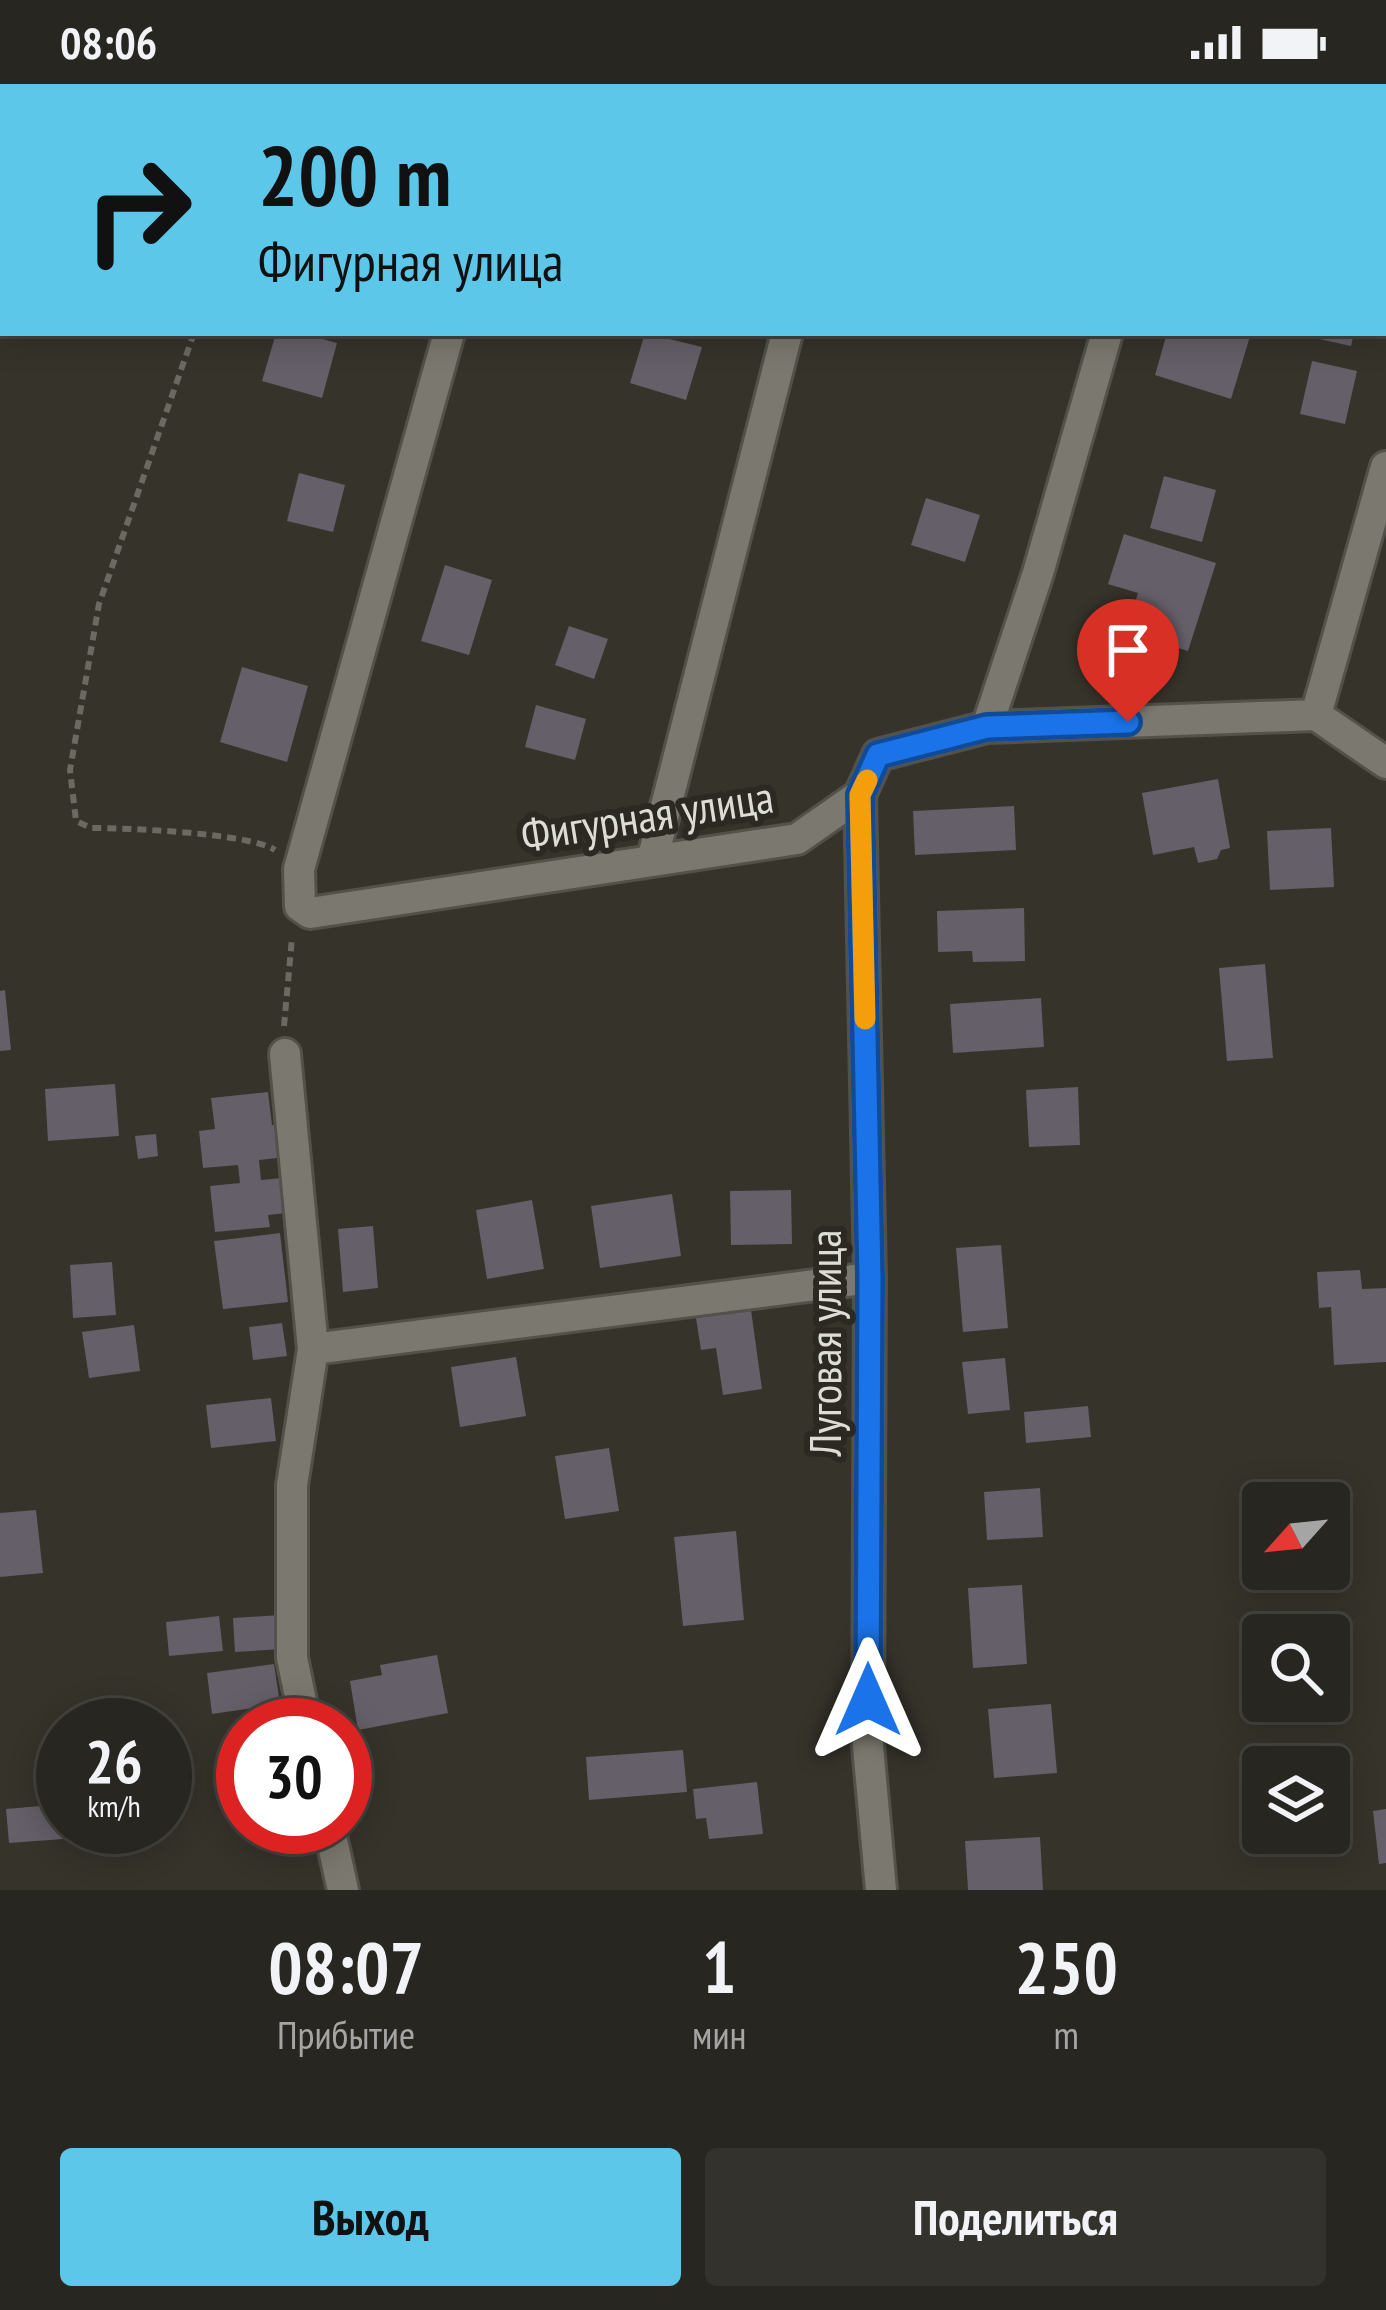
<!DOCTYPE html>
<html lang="ru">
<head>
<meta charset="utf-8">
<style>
  :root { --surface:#282620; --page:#34322d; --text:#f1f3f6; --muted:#a5a5a5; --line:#44433e; --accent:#5cc7e8 }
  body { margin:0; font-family:"PT Sans Narrow",sans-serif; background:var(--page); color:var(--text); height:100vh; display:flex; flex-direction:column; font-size:45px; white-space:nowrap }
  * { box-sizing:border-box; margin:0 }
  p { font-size:39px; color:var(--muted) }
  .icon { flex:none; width:66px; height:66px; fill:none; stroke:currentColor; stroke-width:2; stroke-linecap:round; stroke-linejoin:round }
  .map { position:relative; height:1806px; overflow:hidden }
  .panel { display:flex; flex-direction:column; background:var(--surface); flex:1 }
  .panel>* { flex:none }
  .top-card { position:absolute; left:0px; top:0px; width:1386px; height:252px; box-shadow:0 6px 30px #0003,0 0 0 3px var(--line); background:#5cc7e8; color:#111; overflow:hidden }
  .needle { width:78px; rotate:243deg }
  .fabs { position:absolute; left:1242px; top:1398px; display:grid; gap:24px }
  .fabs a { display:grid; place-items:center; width:108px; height:108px; border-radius:12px; background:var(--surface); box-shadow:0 6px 30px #0003,0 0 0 3px var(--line); font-size:60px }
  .speed { position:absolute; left:36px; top:1614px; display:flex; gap:24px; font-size:60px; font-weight:700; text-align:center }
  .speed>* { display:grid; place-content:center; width:156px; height:156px; border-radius:50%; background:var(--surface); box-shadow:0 6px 30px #0003,0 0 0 3px var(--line); line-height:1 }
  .speed small { font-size:30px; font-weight:400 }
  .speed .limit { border:18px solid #d22; background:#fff; color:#111 }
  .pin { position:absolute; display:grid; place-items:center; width:102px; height:102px; color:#fff; margin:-123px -51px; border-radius:50% 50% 50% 0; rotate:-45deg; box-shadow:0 0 12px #0007 }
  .pin .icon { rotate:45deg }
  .me { position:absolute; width:132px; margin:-66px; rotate:0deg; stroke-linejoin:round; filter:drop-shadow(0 0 9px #0008) }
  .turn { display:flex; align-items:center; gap:42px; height:252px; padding:0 60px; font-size:54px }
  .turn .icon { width:156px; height:156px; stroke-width:2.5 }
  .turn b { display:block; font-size:84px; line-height:102px }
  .eta { display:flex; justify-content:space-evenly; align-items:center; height:204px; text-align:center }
  .eta b { font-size:72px; font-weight:700; line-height:84px }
  .button { display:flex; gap:24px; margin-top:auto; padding:24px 60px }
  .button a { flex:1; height:138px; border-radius:12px; background:var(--accent); color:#111; font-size:48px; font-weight:700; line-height:138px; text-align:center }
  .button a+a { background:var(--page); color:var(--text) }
  .status { display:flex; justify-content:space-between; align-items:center; height:84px; padding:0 60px; background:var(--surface); direction:ltr }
  .status svg { height:33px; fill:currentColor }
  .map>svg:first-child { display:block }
  .building { fill:#645f68 }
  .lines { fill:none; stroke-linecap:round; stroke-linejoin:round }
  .street-casing { stroke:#52514a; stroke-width:36 }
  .path { stroke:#6b6962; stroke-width:6; stroke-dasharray:9 6; stroke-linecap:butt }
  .street { stroke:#7b796f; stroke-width:30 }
  .route-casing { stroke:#114b97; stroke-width:30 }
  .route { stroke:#1a73e8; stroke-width:21 }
  .slow { stroke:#f59e0b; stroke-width:21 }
  .labels { text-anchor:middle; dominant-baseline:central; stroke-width:12; stroke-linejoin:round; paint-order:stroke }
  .street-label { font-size:45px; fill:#dddcd7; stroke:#2b2921 }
</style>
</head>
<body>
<div class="status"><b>08:06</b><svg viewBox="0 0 49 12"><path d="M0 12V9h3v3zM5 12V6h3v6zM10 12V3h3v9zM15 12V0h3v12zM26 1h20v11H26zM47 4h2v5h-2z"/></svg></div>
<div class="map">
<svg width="1386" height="1806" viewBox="0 0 1386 1806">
  <rect width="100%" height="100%" fill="#35332a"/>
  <path class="building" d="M276,249H301L337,259L322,314L262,297Z
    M645,249L702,263L686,316L630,299Z
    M1167,249H1251L1231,315L1155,291Z
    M1311,249H1354L1351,262L1310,253Z
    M1312,277L1357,287L1345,340L1300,330Z
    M299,389L345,401L333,448L287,437Z
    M1164,392L1216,406L1202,458L1150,444Z
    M926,414L980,431L965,478L911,461Z
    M1124,450L1216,479L1188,567L1126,548L1138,509L1108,500Z
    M445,481L492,496L469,571L421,557Z
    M569,542L608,555L594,595L555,581Z
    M242,583L308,602L287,678L220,658Z
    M536,621L586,635L575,676L525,663Z
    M1218,695L1230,764L1221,766L1217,775L1198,779L1194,763L1153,771L1142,709Z
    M1014,722L1016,766L915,771L913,727Z
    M1331,744L1334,803L1270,806L1267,747Z
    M1024,824L1025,877L973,878L972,867L938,868L937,827Z
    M1265,880L1273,974L1227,977L1219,884Z
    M5,906L11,966L0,967V907Z
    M1041,914L1044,963L953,969L950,920Z
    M115,1000L119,1052L48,1057L45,1005Z
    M1078,1003L1080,1061L1029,1063L1026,1006Z
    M268,1008L272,1041L291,1039L295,1072L259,1076L261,1096L293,1093L296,1128L268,1131L270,1143L215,1148L210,1102L240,1099L238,1081L203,1084L199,1047L215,1045L211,1014Z
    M156,1050L158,1072L138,1075L135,1052Z
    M791,1106L792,1160L731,1161L730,1107Z
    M672,1110L681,1172L600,1184L591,1122Z
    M532,1116L544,1185L487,1195L476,1126Z
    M373,1142L378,1204L343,1208L338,1145Z
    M280,1149L288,1218L223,1225L214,1157Z
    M1001,1161L1008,1244L963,1248L956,1164Z
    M112,1178L116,1231L73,1234L70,1181Z
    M1360,1186L1362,1205L1386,1204V1278L1334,1281L1331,1223L1319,1224L1317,1188Z
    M751,1226L762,1305L723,1311L716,1264L701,1266L696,1234Z
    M282,1239L287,1272L253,1276L249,1243Z
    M134,1241L140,1287L89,1294L82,1248Z
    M516,1273L526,1332L460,1343L451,1283Z
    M1005,1274L1010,1326L968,1330L962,1278Z
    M271,1314L276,1357L211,1364L206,1321Z
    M1088,1322L1091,1353L1026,1359L1024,1328Z
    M609,1364L619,1427L565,1435L555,1372Z
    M1040,1404L1043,1453L987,1456L984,1408Z
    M36,1426L43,1489L0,1493V1429Z
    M736,1447L744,1536L683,1542L674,1453Z
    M1022,1501L1027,1580L973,1584L968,1504Z
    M280,1531L282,1565L235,1568L233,1534Z
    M219,1532L223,1567L169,1572L166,1538Z
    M437,1571L448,1629L358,1646L350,1597L382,1591L380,1581Z
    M274,1580L280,1620L212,1630L207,1589Z
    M1051,1620L1057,1689L994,1694L988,1625Z
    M683,1666L687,1708L589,1716L586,1673Z
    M757,1698L763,1750L709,1755L706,1734L696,1735L693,1705Z
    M63,1720V1743H103L104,1752L9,1759L6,1725Z
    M1386,1725V1779L1379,1780L1373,1727Z
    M1040,1753L1043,1806H968L965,1757Z"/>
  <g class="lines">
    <g class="street-casing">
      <path id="street" d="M756,0L766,3
        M528,3L529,0
        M1171,3L1172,0
        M1383,177L1386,178
        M449,249L299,785L300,822L310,829L797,755L860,711L878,671L987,643L1316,631L1386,679
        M1316,631L1386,383
        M987,643L1038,489L1107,249
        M860,711L870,1194L868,1662L881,1806
        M652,777L787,249
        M285,970L313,1265L292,1401V1574L306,1641
        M313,1265L870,1194
        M329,1743L343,1806"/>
    </g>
    <path class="path" d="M246,3L247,0
      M194,249L99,520L70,686L76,737L91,744C127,744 249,749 275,766
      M284,942L292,854"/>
    <use href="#street" class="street"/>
  </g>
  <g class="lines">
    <g class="route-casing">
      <path id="route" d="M868,1616L870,1194L860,711L878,671L987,643L1128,638"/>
    </g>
    <use href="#route" class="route"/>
    <path class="slow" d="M865,935L860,711L867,696"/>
  </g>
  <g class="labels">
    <g class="street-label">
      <text transform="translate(647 731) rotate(-9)">Фигурная улица</text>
      <text transform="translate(824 1259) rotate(-90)">Луговая улица</text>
    </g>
  </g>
</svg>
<div class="fabs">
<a><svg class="needle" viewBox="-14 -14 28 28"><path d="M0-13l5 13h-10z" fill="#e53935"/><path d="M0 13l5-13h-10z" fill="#a5a5a5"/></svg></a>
<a><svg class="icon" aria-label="search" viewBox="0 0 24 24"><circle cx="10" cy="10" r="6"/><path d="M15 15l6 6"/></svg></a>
<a><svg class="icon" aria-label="layers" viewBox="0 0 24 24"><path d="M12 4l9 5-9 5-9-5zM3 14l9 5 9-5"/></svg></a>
</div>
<div class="speed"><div>26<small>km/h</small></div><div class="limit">30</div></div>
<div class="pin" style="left:1128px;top:638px;background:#d93025"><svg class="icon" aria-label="arrive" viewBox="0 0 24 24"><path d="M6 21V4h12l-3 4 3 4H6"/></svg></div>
<svg class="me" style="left:868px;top:1616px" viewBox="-20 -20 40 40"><path d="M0-17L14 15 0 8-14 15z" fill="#1a73e8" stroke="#fff" stroke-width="4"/></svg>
<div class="top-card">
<div class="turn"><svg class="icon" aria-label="right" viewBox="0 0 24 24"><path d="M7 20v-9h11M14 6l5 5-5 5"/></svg><div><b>200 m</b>Фигурная улица</div></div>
</div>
</div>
<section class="panel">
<div class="eta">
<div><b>08:07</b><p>Прибытие</p></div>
<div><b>1</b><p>мин</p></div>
<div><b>250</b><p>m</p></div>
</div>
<div class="button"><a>Выход</a><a>Поделиться</a></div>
</section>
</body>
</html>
